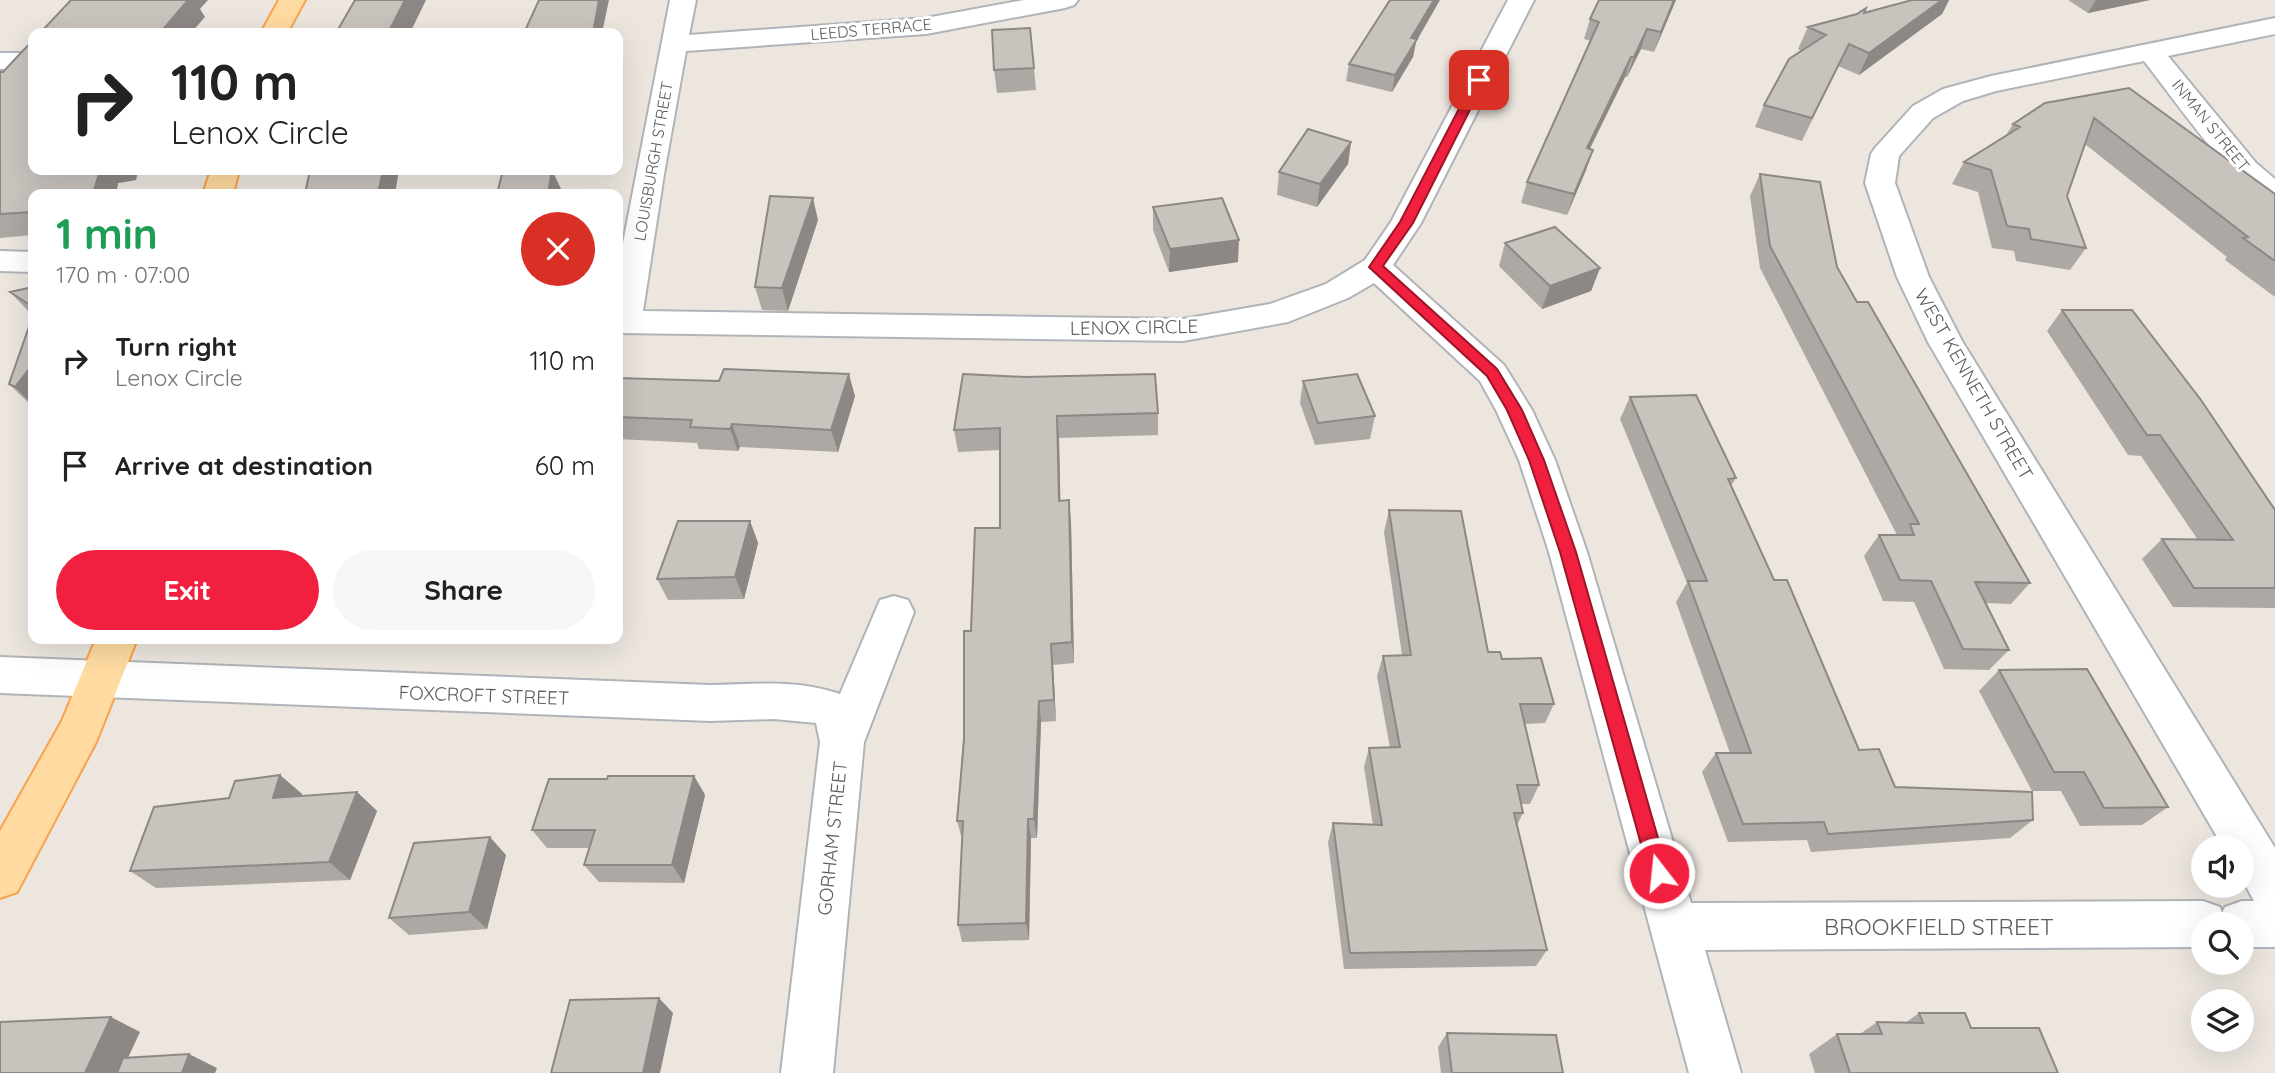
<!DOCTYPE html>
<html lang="en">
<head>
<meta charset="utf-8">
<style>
  :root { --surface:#fff; --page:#f6f6f6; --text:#222; --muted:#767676; --accent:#f1203e }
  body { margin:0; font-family:Quicksand,sans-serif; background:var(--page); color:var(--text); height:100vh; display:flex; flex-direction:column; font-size:26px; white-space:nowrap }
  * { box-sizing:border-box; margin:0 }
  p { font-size:23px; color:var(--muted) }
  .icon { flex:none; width:38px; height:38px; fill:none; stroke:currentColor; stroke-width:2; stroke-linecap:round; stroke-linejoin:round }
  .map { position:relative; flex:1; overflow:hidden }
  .details { position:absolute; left:28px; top:189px; width:595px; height:455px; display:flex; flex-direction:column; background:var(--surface); border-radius:14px; box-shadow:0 7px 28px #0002 }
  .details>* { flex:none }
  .hud { position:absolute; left:28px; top:28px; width:595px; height:147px; border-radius:14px; box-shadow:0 7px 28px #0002; background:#fff; color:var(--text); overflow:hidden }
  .buttons { position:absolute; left:2191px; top:835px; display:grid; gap:14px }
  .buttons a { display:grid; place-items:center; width:63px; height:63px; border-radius:50%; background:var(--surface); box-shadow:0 7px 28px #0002; font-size:35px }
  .pin { position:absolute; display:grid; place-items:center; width:60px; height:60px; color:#fff; margin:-30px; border-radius:14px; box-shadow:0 4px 10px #0006 }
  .me { position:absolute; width:77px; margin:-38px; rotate:344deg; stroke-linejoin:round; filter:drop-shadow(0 0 5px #0008) }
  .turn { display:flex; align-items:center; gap:24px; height:147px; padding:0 28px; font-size:32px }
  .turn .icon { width:91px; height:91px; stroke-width:2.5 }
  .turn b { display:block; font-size:49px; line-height:60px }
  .round { display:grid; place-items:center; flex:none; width:74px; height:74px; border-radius:37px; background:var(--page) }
  .head { display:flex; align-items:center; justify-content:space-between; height:119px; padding:0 28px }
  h1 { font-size:42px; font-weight:700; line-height:52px; color:#1e9e55 }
  .primary-button { display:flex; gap:14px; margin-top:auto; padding:14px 28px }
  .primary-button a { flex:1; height:80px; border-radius:42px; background:var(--accent); color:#fff; font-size:28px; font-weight:700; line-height:80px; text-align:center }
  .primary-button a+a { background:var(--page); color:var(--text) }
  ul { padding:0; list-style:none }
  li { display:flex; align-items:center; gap:21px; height:105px; padding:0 28px }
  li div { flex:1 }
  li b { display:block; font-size:26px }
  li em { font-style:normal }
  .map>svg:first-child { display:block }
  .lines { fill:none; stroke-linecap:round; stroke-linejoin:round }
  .minor-casing { stroke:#b0b4b8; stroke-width:4 }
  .major-casing { stroke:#f8a24c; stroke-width:4 }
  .minor { fill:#fff; fill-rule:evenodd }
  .major { fill:#ffdba1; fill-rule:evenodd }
  .wall { fill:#ada8a3 }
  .shaded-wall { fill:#8d8885 }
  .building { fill:#c9c3be; stroke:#8d8885; stroke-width:2 }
  .route { fill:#f1203e; stroke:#9d1528; stroke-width:2 }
  .labels { text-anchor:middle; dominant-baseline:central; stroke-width:6; stroke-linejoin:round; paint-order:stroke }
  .far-street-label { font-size:16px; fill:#585e61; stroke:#fff }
  .street-label { font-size:19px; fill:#585e61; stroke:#fff }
  .near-street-label { font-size:23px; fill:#585e61; stroke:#fff }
</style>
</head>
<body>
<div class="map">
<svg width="2275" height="1073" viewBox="0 0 2275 1073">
  <rect width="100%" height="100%" fill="#ece6df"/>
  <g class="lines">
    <g class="minor-casing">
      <path id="minor" d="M670,0H696L689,35L926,18L1024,0H1078L1074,5L1065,8L926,34L686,51L664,174L643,311L1183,319L1270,304L1326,284L1365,260L1391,222L1508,0H1534L1421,223L1393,265L1504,365L1532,410L1555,460L1587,552L1691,903L2203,901L2220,907L2222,913L2225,907L2242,901H2254L2242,879V847H2223L1928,342L1897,277L1865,183L1871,154L1875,148L1913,106L1943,89L1991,76L2275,18V34L2168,56L2256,163L2275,179V203C2238,194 2170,93 2144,61L1996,91L1963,101L1933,118L1899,156L1895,183L1929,277L1962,341L2275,848V947H2242V924H2203V947L1705,950L1741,1073H1689L1549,552L1519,460L1496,410L1480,381L1374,283L1348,298L1288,322L1183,341L618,333V269Z
        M0,53H33V69H0Z
        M0,251L33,252V272L0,271Z
        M894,596L908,600L914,612L864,742L833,1073H781L820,742L816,723L774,719L710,721L0,693V657L710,685C755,684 797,679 840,694L880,600Z"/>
    </g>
    <g class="major-casing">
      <path id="major" d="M279,0H305L287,33H261Z
        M211,170H239L233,194H203Z
        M96,639H137L96,742L17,892L0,898V831L62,721Z"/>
    </g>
    <use href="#minor" class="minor"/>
    <use href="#major" class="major"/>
  </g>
  <path class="wall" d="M1676,0L1654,52L1641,49L1627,77H1625L1590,149L1586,170L1567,215L1521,203L1527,182L1591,41L1584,39L1590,19Z
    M1912,0H1949L1942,14L1859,75L1838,66L1802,141L1755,127L1764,105L1801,51L1798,49L1808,27Z
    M2068,0H2150L2088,13Z
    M1416,42L1413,57L1392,92L1346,81L1349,64Z
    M1034,68L1036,90L997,93L994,70Z
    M0,72H3L33,170H138L136,180L118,183L116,194H33V235L0,238Z
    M2129,88L2275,194V297L2225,260L2227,257L2085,144L2067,196L2086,248L2070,270L2016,261L2014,251L1992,248L1978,192L1952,184L1964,162L2005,137L2013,124Z
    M1351,142L1348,164L1317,207L1277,195L1279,172Z
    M1760,174L1837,267L1857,302L2030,583L2011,604L1986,603L2009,650L1989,670L1944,669L1914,602L1883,601L1864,556L1879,535H1897L1760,268L1750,196Z
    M1153,207L1238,262L1169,272L1153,230Z
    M818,220L788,311L762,310L755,287Z
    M1505,243L1600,268L1591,291L1542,309L1499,266Z
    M33,287V407L9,384L33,316L10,292Z
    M2062,310L2275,510V608L2173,607L2142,559L2162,539L2198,540L2141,456L2128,455L2047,331Z
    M618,368L623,378L855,396L838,452L740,447L738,451L699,449L697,443L618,439Z
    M963,374L1158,413V435L1059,438L1060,501L1071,522L1074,663L1053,665L1056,721L1041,722L1037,838H1031L1029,940L962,942L958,925L962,839L957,821L971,631L1000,528V450L958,452L954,430Z
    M1303,381L1375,416L1370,439L1315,445L1300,403Z
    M1630,397L1736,478L1731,486L1774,580L1859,750L1895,787L2033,820L2010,838L1811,852L1807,840L1728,842L1702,772L1716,753H1730L1676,602L1687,583L1620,419Z
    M1389,510L1488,652L1502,659L1554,704L1545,723L1525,724L1539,785L1530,804H1521L1523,813L1517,825L1547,950L1536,966L1344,969L1328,842L1333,823L1373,825L1364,767L1369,748H1390L1377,676L1383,656L1402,655L1384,532Z
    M750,521L758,543L744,599L668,600L657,579Z
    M1999,670L2168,807L2142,825L2080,826L2061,791H2032L1979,691Z
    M280,775L302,794L301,796L357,792L377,811L350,880L156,888L130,871L229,798Z
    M694,776L705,795L684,883L599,882L584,865L589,848H547L532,830L607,779Z
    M506,855L487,929L409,935L389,918Z
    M1919,1013L1971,1028L2058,1073H1815L1809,1054L1837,1034H1860L1877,1022L1905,1023Z
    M1447,1033L1563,1073H1441L1438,1047Z"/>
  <path class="shaded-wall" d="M182,0H208L200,9L205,17L191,33H160Z
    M405,0H426L410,33H388Z
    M599,0H609L602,33H593Z
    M1434,0H1440L1416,42L1413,57L1392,92L1395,75L1411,38Z
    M1674,0H1676L1654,52L1661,32Z
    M1942,0H1949L1942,14L1859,75L1869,53Z
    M2096,0H2150L2088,13Z
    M1647,29L1641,49L1627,77L1634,57Z
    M1631,57L1625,77L1580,168L1587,148Z
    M1351,142L1348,164L1317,207L1320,184Z
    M1593,150L1586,170L1567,215L1574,194Z
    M100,170H138L136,180L118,183L116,194H93Z
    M383,170H399L395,194H378Z
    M552,170L562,191L561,194H548Z
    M813,198L818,220L788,311L782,288Z
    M1239,240L1238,262L1169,272L1170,249Z
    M1600,268L1591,291L1542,309L1550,286Z
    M33,364V405L15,387Z
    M618,368L628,391L618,386Z
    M849,374L855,396L838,452L831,430Z
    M1057,416L1059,438L1061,523L1059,501Z
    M732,424L740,447L738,451L730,429Z
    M1069,500L1071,522L1074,663L1072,642Z
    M750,521L758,543L744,599L735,577Z
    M1051,644L1053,665L1056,721L1054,700Z
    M1039,701L1041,722L1037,838L1034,819Z
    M280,775L302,794L295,817L273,798Z
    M694,776L705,795L684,883L672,865Z
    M357,792L377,811L350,880L329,862Z
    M1028,819L1031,838L1029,940L1026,923Z
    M490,837L506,855L487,929L469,912Z
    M659,998L673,1013L660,1073H643Z
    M111,1017L140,1032L121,1073H85Z
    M189,1054L217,1068L215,1073H182Z"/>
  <path class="building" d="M71,0H188L160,33H40Z
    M355,0H405L388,33H336Z
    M539,0H599L593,33H524Z
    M1390,0H1434L1411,38L1417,39L1395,75L1349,64Z
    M1599,0H1674L1661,32L1647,29L1634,57H1631L1587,148L1593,150L1574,194L1527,182L1599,22L1590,19Z
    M1912,0H1942L1869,53L1849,44L1812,118L1764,105L1789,59L1826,35L1808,27L1857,14L1866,8L1864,13Z
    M1030,28L1034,68L994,70L992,30Z
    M33,40V170H100L93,194H33V212L0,214V72H3Z
    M2129,88L2275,194V261L2243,238L2248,237L2094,118L2067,196L2086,248L2031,239L2029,229L2007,226L1991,170L1964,162L2020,127L2013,124L2045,103Z
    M1308,129L1351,142L1320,184L1279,172Z
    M310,170H383L378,194H305Z
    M503,170H552L548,194H497Z
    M1760,174L1820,182L1837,267L1857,302H1868L2030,583L1975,582L2009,650L1963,649L1931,581L1900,580L1879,535H1914L1910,524H1919L1770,246Z
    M770,196L813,198L782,288L755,287Z
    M1222,198L1239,240L1170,249L1153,207Z
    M1555,227L1600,268L1550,286L1505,243Z
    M33,287V307L10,292Z
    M2062,310H2132L2201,400L2275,510V588H2194L2162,539L2233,540L2160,435H2147Z
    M33,315V364L15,387L9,384Z
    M724,369L849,374L831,430L732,424L730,429L690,427L692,420L618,417V378L719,381Z
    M963,374L1025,377L1155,374L1158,413L1057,416L1059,501L1069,500L1072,642L1051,644L1054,700L1039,701L1034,819H1028L1026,923L958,925L963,821H957L964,740V631H971L975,528H1000V428L954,430Z
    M1357,374L1375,416L1318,423L1303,381Z
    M1696,395L1736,478L1728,479L1774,580H1787L1859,750L1879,749L1895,787L2032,792L2033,820L1828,834L1824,822L1743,824L1716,753H1751L1688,581H1707L1630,397Z
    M1389,510L1461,511L1488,652H1500L1502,659L1541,658L1554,704H1520L1539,785H1517L1523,813H1514L1547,950L1350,953L1333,823L1382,825L1369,748L1400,747L1383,656L1411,655Z
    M678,521H750L735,577L657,579Z
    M2087,669L2168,807L2104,808L2084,772H2054L1999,670Z
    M280,775L273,798L357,792L329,862L130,871L154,807L229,798L235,781Z
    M608,776H694L672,865H584L595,830H532L549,779H607Z
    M490,837L469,912L389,918L414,843Z
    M659,998L643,1073H551L570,1000Z
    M1919,1013H1965L1971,1028H2039L2058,1073H1850L1837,1034H1882L1877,1022L1923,1023Z
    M111,1017L85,1073H0V1022Z
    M1447,1033L1556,1035L1563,1073H1452Z
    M189,1054L182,1073H117L123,1058Z"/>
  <path class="route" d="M1479,77L1485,80L1413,223L1383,266L1497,369L1522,410L1544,460L1576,552L1668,873L1666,880L1659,882L1652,880L1649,873L1560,552L1529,460L1507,410L1487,376L1369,267L1400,222L1474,80Z"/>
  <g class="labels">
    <g class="far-street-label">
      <text transform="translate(871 29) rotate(-5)">LEEDS TERRACE</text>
      <text transform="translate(2211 125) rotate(51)">INMAN STREET</text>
      <text transform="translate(653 161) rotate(-80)">LOUISBURGH STREET</text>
    </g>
    <g class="street-label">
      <text transform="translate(1134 327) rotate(-1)">LENOX CIRCLE</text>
      <text transform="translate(1974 384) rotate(60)">WEST KENNETH STREET</text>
      <text transform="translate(484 695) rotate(2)">FOXCROFT STREET</text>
      <text transform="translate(832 838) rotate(-84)">GORHAM STREET</text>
    </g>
    <g class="near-street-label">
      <text x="1939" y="926">BROOKFIELD STREET</text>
    </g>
  </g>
</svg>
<div class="buttons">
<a><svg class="icon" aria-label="sound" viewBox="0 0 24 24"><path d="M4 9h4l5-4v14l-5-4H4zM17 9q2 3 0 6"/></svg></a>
<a><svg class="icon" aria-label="search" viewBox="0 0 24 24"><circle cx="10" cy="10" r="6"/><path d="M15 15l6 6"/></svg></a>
<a><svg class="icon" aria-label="layers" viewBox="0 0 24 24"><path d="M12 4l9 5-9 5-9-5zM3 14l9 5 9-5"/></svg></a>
</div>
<div class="pin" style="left:1479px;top:80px;background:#d93025"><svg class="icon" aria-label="arrive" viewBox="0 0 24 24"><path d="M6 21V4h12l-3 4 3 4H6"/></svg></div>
<svg class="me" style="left:1659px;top:873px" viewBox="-20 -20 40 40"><circle r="17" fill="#f1203e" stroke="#fff" stroke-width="3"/><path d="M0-11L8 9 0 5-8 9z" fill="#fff"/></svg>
<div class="hud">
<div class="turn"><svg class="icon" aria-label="right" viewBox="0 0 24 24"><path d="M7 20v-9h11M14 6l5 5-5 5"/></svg><div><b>110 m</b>Lenox Circle</div></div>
</div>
<section class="details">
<div class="head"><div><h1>1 min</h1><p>170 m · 07:00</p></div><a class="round" style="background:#d93025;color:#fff"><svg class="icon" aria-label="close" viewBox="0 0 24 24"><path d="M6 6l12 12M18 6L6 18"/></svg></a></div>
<ul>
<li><svg class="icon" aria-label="right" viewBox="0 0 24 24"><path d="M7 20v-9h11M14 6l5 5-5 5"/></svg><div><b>Turn right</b><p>Lenox Circle</p></div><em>110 m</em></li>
<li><svg class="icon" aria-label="arrive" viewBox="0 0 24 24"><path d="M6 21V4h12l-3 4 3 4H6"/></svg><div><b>Arrive at destination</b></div><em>60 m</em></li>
</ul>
<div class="primary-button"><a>Exit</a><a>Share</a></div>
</section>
</div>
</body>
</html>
